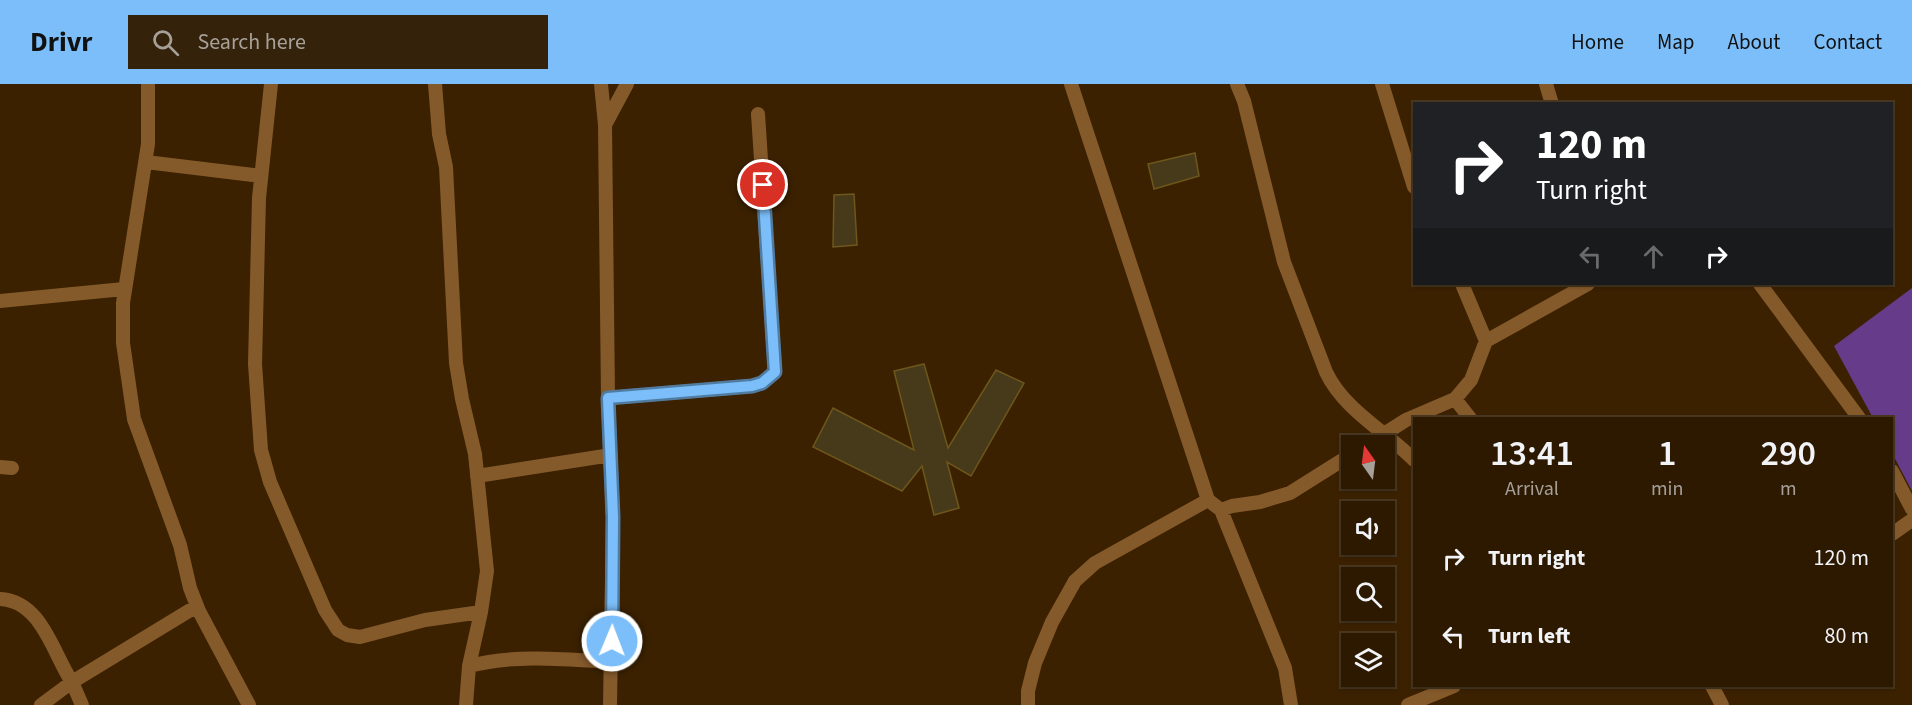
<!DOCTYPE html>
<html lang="en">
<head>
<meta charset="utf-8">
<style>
  :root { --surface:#2c1900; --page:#34220a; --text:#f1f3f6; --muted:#a6a099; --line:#483822; --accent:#7cbef9 }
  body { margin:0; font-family:"Source Sans 3",sans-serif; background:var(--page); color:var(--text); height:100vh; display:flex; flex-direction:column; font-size:22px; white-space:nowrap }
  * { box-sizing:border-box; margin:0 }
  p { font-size:20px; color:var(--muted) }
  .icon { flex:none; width:33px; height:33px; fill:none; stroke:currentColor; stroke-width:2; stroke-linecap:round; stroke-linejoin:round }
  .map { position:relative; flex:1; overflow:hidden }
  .side { position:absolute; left:1413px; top:333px; width:480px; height:270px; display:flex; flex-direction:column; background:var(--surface); border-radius:0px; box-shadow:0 2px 4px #0004,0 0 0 2px var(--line) }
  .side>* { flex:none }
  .banner { position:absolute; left:1413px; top:18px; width:480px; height:183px; border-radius:0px; box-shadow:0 2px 4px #0004,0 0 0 2px var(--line); background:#202124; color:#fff; overflow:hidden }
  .needle { width:39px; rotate:346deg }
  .buttons { position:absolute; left:1341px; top:351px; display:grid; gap:12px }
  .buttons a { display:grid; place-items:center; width:54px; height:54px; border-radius:0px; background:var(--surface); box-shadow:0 2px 4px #0004,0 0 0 2px var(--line); font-size:30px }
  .pin { position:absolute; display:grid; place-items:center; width:51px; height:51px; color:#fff; margin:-26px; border:3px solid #fff; border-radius:50%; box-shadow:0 2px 6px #0007 }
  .me { position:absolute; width:66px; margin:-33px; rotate:1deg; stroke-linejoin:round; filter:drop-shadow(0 0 4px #0008) }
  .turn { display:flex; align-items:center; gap:21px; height:126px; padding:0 24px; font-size:27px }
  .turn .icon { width:78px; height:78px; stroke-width:2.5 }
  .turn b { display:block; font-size:42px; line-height:51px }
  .lanes { display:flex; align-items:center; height:57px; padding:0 24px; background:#0003; justify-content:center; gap:30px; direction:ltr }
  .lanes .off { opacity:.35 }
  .eta { display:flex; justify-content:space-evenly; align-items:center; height:102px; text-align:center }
  .eta b { font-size:36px; font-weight:600; line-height:42px }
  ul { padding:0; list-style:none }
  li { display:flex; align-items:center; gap:18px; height:78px; padding:0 24px }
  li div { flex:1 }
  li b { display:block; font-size:22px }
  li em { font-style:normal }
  header { display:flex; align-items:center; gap:36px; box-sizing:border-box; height:84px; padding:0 30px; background:var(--accent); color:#111 }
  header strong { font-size:28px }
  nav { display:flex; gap:33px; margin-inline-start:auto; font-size:21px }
  .search { width:420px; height:54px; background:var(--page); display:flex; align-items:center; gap:15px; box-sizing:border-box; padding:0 21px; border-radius:0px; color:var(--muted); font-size:22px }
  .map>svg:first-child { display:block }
  .forest { fill:#663c8a }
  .building { fill:#473a1a; stroke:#6e571b; stroke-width:1.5 }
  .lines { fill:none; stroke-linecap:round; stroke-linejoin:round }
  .street { stroke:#855a2b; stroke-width:14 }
  .route-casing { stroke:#517ca2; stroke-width:15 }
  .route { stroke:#7cbef9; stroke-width:10 }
</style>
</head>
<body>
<header>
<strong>Drivr</strong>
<div class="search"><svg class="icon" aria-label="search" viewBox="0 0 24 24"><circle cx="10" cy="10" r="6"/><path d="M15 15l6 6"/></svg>Search here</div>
<nav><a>Home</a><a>Map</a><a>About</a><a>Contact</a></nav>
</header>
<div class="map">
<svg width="1912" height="621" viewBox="0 0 1912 621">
  <rect width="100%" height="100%" fill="#3b2100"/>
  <path class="forest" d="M1912,204V407L1892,369V334H1873L1834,262Z"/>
  <path class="building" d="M1195,69L1199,92L1154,105L1148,80Z
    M854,110L857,161L833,163L834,111Z
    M924,280L948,364L996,286L1024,299L971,392L947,378L959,424L934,431L922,382L902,407L813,363L833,324L914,366L894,287Z"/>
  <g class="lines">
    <path class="street" d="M148,0V60L123,219V259L134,335L180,461L190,504L199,527L249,621
      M271,0L259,114L255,280L261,366L270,398L325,526L338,546L347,551L360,553L425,536L481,528
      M435,0L439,50L446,83L456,279L462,315L475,370L487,487L481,528L469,582L466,621
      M601,0L605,41L608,314L613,433L610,621
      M1071,0L1208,416L1221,426L1232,422L1260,418L1290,409L1352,370
      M1237,0L1244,17L1284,178L1326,288C1344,326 1385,347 1414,376
      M1382,0L1414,103
      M1546,0L1552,20
      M605,41L627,0
      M146,78L261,92
      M1462,200L1486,257
      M1760,200L1859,334
      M0,217L124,205
      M608,314L752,302L762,299L775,288L758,30
      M1455,315L1470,334
      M1365,362L1406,336L1455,315L1471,296L1486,257L1588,200
      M0,383L12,384
      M1892,387L1912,425
      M477,392L611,371
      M1221,426L1285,584L1291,621
      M1892,450L1912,436
      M0,515C42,517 53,570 72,598L41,621
      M469,582C516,570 564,575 612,578
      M1712,602L1722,621
      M82,621L72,598L197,522
      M1028,621V607L1035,579L1052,538L1075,497L1095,479L1208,416
      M1408,621L1454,602"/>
  </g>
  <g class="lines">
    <g class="route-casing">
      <path id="route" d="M612,557L613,433L608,314L752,302L762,299L775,288L763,101"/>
    </g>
    <use href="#route" class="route"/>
  </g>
</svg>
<div class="buttons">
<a><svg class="needle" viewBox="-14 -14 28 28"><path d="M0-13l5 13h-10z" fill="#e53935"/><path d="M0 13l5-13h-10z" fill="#a6a099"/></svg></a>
<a><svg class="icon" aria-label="sound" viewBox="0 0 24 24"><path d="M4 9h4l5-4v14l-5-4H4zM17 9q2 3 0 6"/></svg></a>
<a><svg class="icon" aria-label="search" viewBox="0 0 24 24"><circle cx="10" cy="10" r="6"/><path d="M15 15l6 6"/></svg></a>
<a><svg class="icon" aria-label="layers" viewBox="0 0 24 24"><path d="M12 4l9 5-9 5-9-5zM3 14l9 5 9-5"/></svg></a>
</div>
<div class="pin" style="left:763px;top:101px;background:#d93025"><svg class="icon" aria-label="arrive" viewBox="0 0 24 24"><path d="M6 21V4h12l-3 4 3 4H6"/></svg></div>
<svg class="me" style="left:612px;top:557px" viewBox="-20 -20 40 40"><circle r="17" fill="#7cbef9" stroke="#fff" stroke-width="3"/><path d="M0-11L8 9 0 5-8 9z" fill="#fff"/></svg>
<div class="banner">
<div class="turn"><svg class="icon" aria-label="right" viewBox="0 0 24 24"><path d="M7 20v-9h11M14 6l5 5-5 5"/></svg><div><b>120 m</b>Turn right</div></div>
<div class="lanes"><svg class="icon off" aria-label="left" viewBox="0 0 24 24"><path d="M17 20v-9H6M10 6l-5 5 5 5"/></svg><svg class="icon off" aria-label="ahead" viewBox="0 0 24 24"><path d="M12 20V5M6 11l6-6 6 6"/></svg><svg class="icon" aria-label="right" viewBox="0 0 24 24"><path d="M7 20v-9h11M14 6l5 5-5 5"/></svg></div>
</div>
<section class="side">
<div class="eta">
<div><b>13:41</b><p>Arrival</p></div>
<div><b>1</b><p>min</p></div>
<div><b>290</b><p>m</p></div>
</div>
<ul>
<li><svg class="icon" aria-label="right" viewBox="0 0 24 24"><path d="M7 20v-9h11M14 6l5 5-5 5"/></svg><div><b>Turn right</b></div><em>120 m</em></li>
<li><svg class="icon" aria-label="left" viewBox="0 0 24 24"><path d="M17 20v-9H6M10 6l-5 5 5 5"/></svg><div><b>Turn left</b></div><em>80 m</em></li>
</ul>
</section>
</div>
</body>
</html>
